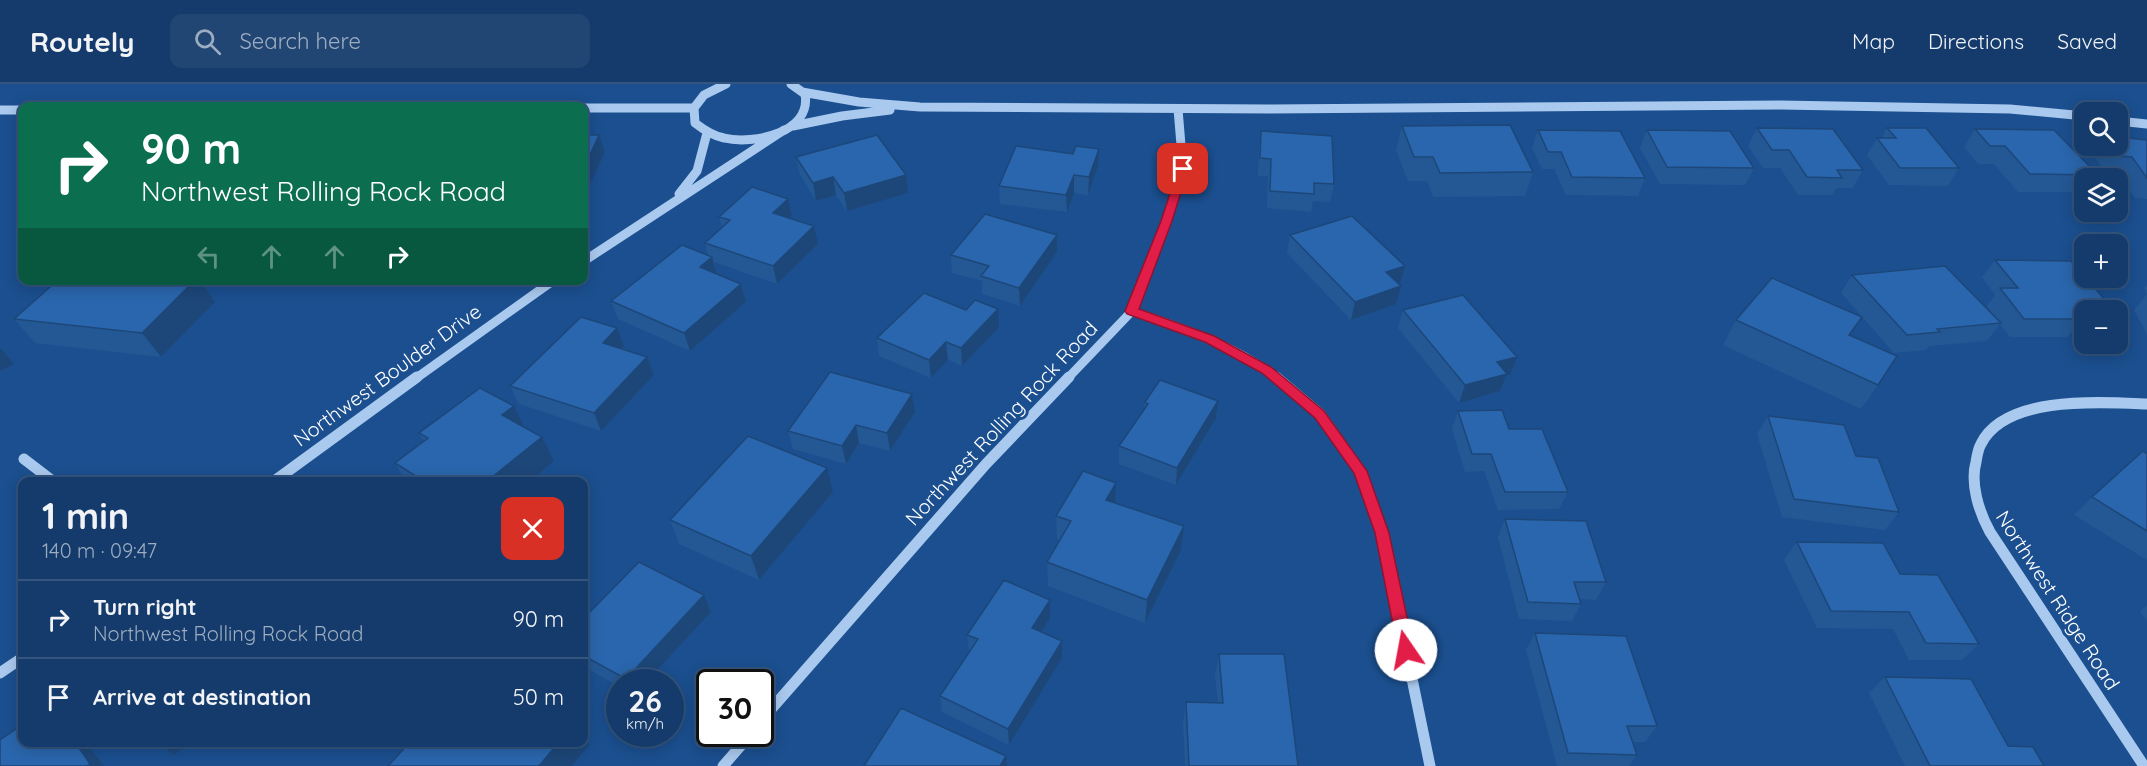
<!DOCTYPE html>
<html lang="en">
<head>
<meta charset="utf-8">
<style>
  :root { --surface:#143b6b; --page:#214673; --text:#f1f3f6; --muted:#9dadc1; --line:#33557e }
  body { margin:0; font-family:Quicksand,sans-serif; background:var(--page); color:var(--text); height:100vh; display:flex; flex-direction:column; font-size:22px; white-space:nowrap }
  * { box-sizing:border-box; margin:0 }
  p { font-size:20px; color:var(--muted) }
  .icon { flex:none; width:33px; height:33px; fill:none; stroke:currentColor; stroke-width:2; stroke-linecap:round; stroke-linejoin:round }
  .map { position:relative; flex:1; overflow:hidden }
  .panel { position:absolute; left:18px; top:393px; width:570px; height:270px; display:flex; flex-direction:column; background:var(--surface); border-radius:12px; box-shadow:0 3px 15px #0003,0 0 0 2px var(--line) }
  .panel>* { flex:none }
  .hud { position:absolute; left:18px; top:18px; width:570px; height:183px; border-radius:12px; box-shadow:0 3px 15px #0003,0 0 0 2px var(--line); background:#0b6e4f; color:#fff; overflow:hidden }
  .controls { position:absolute; left:2074px; top:18px; display:grid; gap:12px }
  .controls a { display:grid; place-items:center; width:54px; height:54px; border-radius:12px; background:var(--surface); box-shadow:0 3px 15px #0003,0 0 0 2px var(--line); font-size:30px }
  .speed { position:absolute; left:606px; top:585px; display:flex; gap:12px; font-size:30px; font-weight:700; text-align:center }
  .speed>* { display:grid; place-content:center; width:78px; height:78px; border-radius:50%; background:var(--surface); box-shadow:0 3px 15px #0003,0 0 0 2px var(--line); line-height:1 }
  .speed small { font-size:15px; font-weight:400 }
  .speed .limit { border:3px solid #111; border-radius:9px; background:#fff; color:#111 }
  .pin { position:absolute; display:grid; place-items:center; width:51px; height:51px; color:#fff; margin:-26px; border-radius:12px; box-shadow:0 3px 9px #0006 }
  .me { position:absolute; width:66px; margin:-33px; rotate:348deg; stroke-linejoin:round; filter:drop-shadow(0 0 4px #0008) }
  .turn { display:flex; align-items:center; gap:21px; height:126px; padding:0 24px; font-size:27px }
  .turn .icon { width:78px; height:78px; stroke-width:2.5 }
  .turn b { display:block; font-size:42px; line-height:51px }
  .lanes { display:flex; align-items:center; height:57px; padding:0 24px; background:#0003; justify-content:center; gap:30px; direction:ltr }
  .lanes .off { opacity:.35 }
  .round { display:grid; place-items:center; flex:none; width:63px; height:63px; border-radius:12px; background:var(--page) }
  .summary { display:flex; align-items:center; justify-content:space-between; height:102px; padding:0 24px }
  h1 { font-size:36px; font-weight:700; line-height:45px }
  ul { padding:0; list-style:none }
  li { display:flex; align-items:center; gap:18px; height:78px; padding:0 24px; border-top:2px solid var(--line) }
  li div { flex:1 }
  li b { display:block; font-size:22px }
  li em { font-style:normal }
  header { display:flex; align-items:center; gap:36px; box-sizing:border-box; height:84px; padding:0 30px; background:var(--surface); border-bottom:2px solid var(--line) }
  header strong { font-size:28px }
  nav { display:flex; gap:33px; margin-inline-start:auto; font-size:21px }
  .search { width:420px; height:54px; background:var(--page); display:flex; align-items:center; gap:15px; box-sizing:border-box; padding:0 21px; border-radius:12px; color:var(--muted); font-size:22px }
  .map>svg:first-child { display:block }
  .lines { fill:none; stroke-linecap:round; stroke-linejoin:round }
  .minor-far1 { stroke:#a9c9ee; stroke-width:9 }
  .minor { stroke:#a9c9ee; stroke-width:11 }
  .wall { fill:#245895 }
  .shaded-wall { fill:#1d4779 }
  .building { fill:#2a66ad; stroke:#1d4779; stroke-width:1.5 }
  .route { fill:#e11d48; stroke:#92132f; stroke-width:1.5 }
  .labels { text-anchor:middle; dominant-baseline:central; stroke-width:6; stroke-linejoin:round; paint-order:stroke }
  .street-label { font-size:20px; fill:#fff; stroke:#1b4f8f }
</style>
</head>
<body>
<header>
<strong>Routely</strong>
<div class="search"><svg class="icon" aria-label="search" viewBox="0 0 24 24"><circle cx="10" cy="10" r="6"/><path d="M15 15l6 6"/></svg>Search here</div>
<nav><a>Map</a><a>Directions</a><a>Saved</a></nav>
</header>
<div class="map">
<svg width="2147" height="682" viewBox="0 0 2147 682">
  <rect width="100%" height="100%" fill="#1b4f8f"/>
  <g class="lines">
    <path class="minor-far1" d="M726,0L704,11L694,24L695,39C704,46 713,52 724,54C753,61 812,49 805,10L791,0
      M802,8L859,18L920,23L1271,25L1780,21L2010,25L2085,32
      M584,24H694
      M0,26H22
      M2118,37L2147,40
      M793,42L842,32L890,26
      M679,110L697,87L707,49
      M584,177L784,46
      M1132,227C1182,245 1236,261 1278,295
      M415,295L554,196
      M1067,295L1132,227L1167,137L1183,85L1178,25"/>
    <path class="minor" d="M1276,293L1320,330L1360,387L1382,449L1430,682
      M24,375L54,398
      M273,398L417,293
      M0,589L22,574
      M760,638L986,380L1069,293
      M723,682L751,650
      M2144,682L1990,448C1979,428 1970,400 1976,378C1977,372 1978,365 1981,360C2005,311 2101,318 2147,320"/>
  </g>
  <path class="wall" d="M1402,42L1533,88L1525,112L1433,113L1427,97H1408L1396,66Z
    M1757,44L1863,86L1853,104H1837L1832,111H1798L1780,84H1763L1748,62Z
    M1887,44L1959,84L1948,102L1889,101L1867,71L1877,54H1882Z
    M1975,45L2098,91L2095,94H2085L2084,108H2018L1994,80H1978L1964,63Z
    M1538,46L1645,94L1638,112L1566,111L1554,85H1542L1532,64Z
    M1647,46L1754,84L1745,101L1660,100L1640,64Z
    M1261,47L1334,100L1330,118L1313,117L1311,128L1267,124L1268,92H1258L1259,64Z
    M584,51L605,68L589,103H584Z
    M2147,56V115L2135,114L2118,91L2107,90L2092,69L2098,62H2118Z
    M796,73L906,91L908,109L847,127L836,111L816,117L800,91Z
    M1098,82L1088,111L1074,109L1067,128L1000,120L999,102Z
    M792,132L790,134L814,142L818,160L777,200L714,178L717,190L741,200L746,218L690,267L618,235L611,217L708,172L705,159L722,143L719,133Z
    M1057,151V168L1020,222L982,210V197L952,189L951,171Z
    M1290,151L1405,182L1400,200H1399L1396,220L1351,236L1287,169Z
    M1995,176L2085,226V245H2074L2067,253H2010L2000,240L1987,257L1929,262L1926,266L1894,269L1841,209L1852,191L1992,230L1987,222L1995,211L1982,193Z
    M58,196H200L215,218L161,273L35,259L14,235Z
    M2147,200V210L2144,204Z
    M2147,210V250L2134,226Z
    M1403,226L1510,291L1506,292L1500,307L1459,319L1398,244Z
    M1862,233L1850,251L1878,301L1861,325L1723,261L1736,236Z
    M999,243L962,282L948,276L931,294L879,272L877,254Z
    M617,244L624,262L622,265L647,273L654,291L601,347L519,320L510,302Z
    M912,310L915,328L890,367L859,359L846,380L793,365L788,347Z
    M1218,317L1216,334L1176,401L1119,380V362L1144,325L1145,318Z
    M1458,327L1509,345L1568,408L1559,425L1498,426L1484,387L1465,388L1452,345Z
    M1768,332L1856,372L1899,428L1885,446L1782,433L1757,350Z
    M524,343L554,377L529,398H406L395,379L424,357L419,349Z
    M2147,370V476L2074,431L2092,413Z
    M1116,399L1115,419L1184,442L1181,466L1145,539L1048,502L1047,478L1060,457L1057,455L1056,432Z
    M833,408L759,496L679,460L670,436Z
    M1505,435L1606,498L1596,516L1580,515L1581,520L1572,537L1519,535L1498,453Z
    M1797,458L1900,490L1979,560L1962,576H1909L1893,545L1817,544L1784,476Z
    M704,511L711,528L646,598H620V603L584,583V534Z
    M1050,516V534L1041,548L1062,574L1009,661L942,628L940,612L969,568L967,551Z
    M2147,521V537L2140,527Z
    M1535,549L1657,642L1645,658H1633L1637,671L1629,682H1557L1526,566Z
    M1219,570L1298,682H1185L1183,640L1186,618L1218,619L1215,592Z
    M1885,593L2008,662L2044,682H1905L1869,609Z"/>
  <path class="shaded-wall" d="M599,51L605,68L589,103L584,88V84Z
    M1099,65L1098,82L1088,111L1089,93Z
    M906,91L908,109L847,127L844,109Z
    M1074,91V109L1067,128L1066,111Z
    M833,93L836,111L816,117L813,99Z
    M788,115L792,132L777,147L773,129Z
    M814,142L818,160L777,200L773,182Z
    M1057,151V168L1020,222L1019,204Z
    M712,173L717,191L700,183Z
    M1405,182L1400,200L1382,206L1386,188Z
    M195,196H200L215,218L161,273L142,249Z
    M741,200L746,218L690,267L684,249Z
    M1401,202L1396,220L1351,236L1355,218Z
    M998,225L999,243L962,282L961,264Z
    M617,244L624,262L610,277L603,259Z
    M946,258L948,276L931,294L929,276Z
    M0,264L14,280L0,287Z
    M647,273L654,291L601,347L594,329Z
    M1517,273L1510,291L1506,292L1500,307L1459,319L1465,301L1497,278Z
    M912,310L915,328L890,367L887,349Z
    M1218,317L1216,334L1176,401L1177,384Z
    M514,322L526,347L502,331Z
    M856,341L859,359L846,380L842,362Z
    M542,353L554,377L529,398H486Z
    M827,384L833,408L759,496L751,472Z
    M1116,399L1115,423L1106,416Z
    M1184,442L1181,466L1145,539L1147,516Z
    M704,511L711,528L646,598H628L626,595Z
    M1050,516V534L1033,561L1032,544Z
    M1062,557V574L1009,661L1008,645Z
    M584,651L589,661L572,682H539L559,658H584Z
    M75,658H86L104,682H87Z
    M159,658H190L174,671Z
    M1006,672L1007,682H1000Z"/>
  <path class="building" d="M1510,41L1533,88L1440,89L1433,73H1414L1402,42Z
    M1757,44L1833,45L1863,86H1837L1842,94L1807,93L1789,66H1772Z
    M1887,44H1926L1959,84H1900L1877,54H1896Z
    M1975,45L2054,46L2098,91L2030,90L2005,62H1990Z
    M1538,46L1620,47L1645,94L1572,93L1561,68H1548Z
    M1647,46L1730,47L1754,84L1667,83Z
    M1261,47L1332,52L1334,100L1314,99V110L1270,107L1271,75L1260,74Z
    M584,51H599L584,84Z
    M877,51L906,91L844,109L833,93L813,99L796,73Z
    M2118,53L2147,56V94L2132,73L2120,72L2113,62H2118Z
    M1016,62L1073,70L1076,62L1099,65L1089,93L1074,91L1066,111L999,102Z
    M752,103L788,115L773,129L814,142L773,182L705,159L730,136L719,133Z
    M985,130L1057,151L1019,204L981,192L989,182L951,171Z
    M1352,132L1405,182L1386,188L1401,202L1355,218L1290,151Z
    M682,161L712,173L700,183L741,200L684,249L611,217Z
    M1995,176L2071,177L2114,226L2074,227L2082,235H2024L2000,204H2018Z
    M1945,182L2001,239L1937,245L1940,248L1907,251L1852,191Z
    M1772,194L1862,233L1849,251L1897,272L1878,301L1736,236Z
    M58,196H195L142,249L14,235Z
    M924,209L966,226L975,216L998,225L961,264L946,258L929,276L877,254Z
    M1463,211L1517,273L1497,278L1507,290L1465,301L1403,226Z
    M581,233L617,244L603,259L647,273L594,329L510,302Z
    M830,288L912,310L887,349L856,341L842,362L788,347Z
    M1160,296L1218,317L1177,384L1119,362L1148,320L1145,318Z
    M480,304L514,322L502,331L542,353L486,398H425L395,379L428,354L419,349Z
    M1502,326L1509,345H1542L1568,408H1505L1491,370H1472L1458,327Z
    M1768,332L1844,341L1856,372L1878,374L1899,428L1794,415Z
    M748,352L827,384L751,472L670,436Z
    M2143,367L2147,370V447L2092,413Z
    M1083,387L1116,399L1106,416L1184,442L1147,516L1047,478L1071,437L1056,432Z
    M1505,435L1586,437L1606,498H1574L1581,520L1528,518Z
    M1797,458L1883,459L1900,490L1938,491L1979,560L1926,559L1909,528L1831,527Z
    M639,478L704,511L626,595L584,572V534Z
    M1004,496L1050,516L1032,544L1062,557L1008,645L940,612L978,555L967,551Z
    M1535,549L1626,552L1657,642H1627L1637,671L1568,669Z
    M1219,570H1284L1298,682H1189L1186,618L1223,619Z
    M1885,593L1971,595L2008,662L2033,663L2044,682H1930Z
    M901,624L1006,672L1000,682H864Z
    M22,641V658H75L90,680L87,682H0V656Z
    M410,658H559L539,682H388Z"/>
  <path class="route" d="M1183,82L1188,85L1172,137L1139,225L1214,252L1271,283L1324,327L1367,387L1389,449L1414,566L1411,570L1406,572L1400,570L1398,566L1375,449L1354,389L1315,334L1262,289L1205,258L1127,230L1125,227L1161,137L1178,85Z"/>
  <g class="labels">
    <g class="street-label">
      <text transform="translate(387 291) rotate(-36)">Northwest Boulder Drive</text>
      <text transform="translate(1001 339) rotate(-47)">Northwest Rolling Rock Road</text>
      <text transform="translate(2058 516) rotate(57)">Northwest Ridge Road</text>
    </g>
  </g>
</svg>
<div class="controls">
<a><svg class="icon" aria-label="search" viewBox="0 0 24 24"><circle cx="10" cy="10" r="6"/><path d="M15 15l6 6"/></svg></a>
<a><svg class="icon" aria-label="layers" viewBox="0 0 24 24"><path d="M12 4l9 5-9 5-9-5zM3 14l9 5 9-5"/></svg></a>
<a>+</a>
<a>−</a>
</div>
<div class="speed"><div>26<small>km/h</small></div><div class="limit">30</div></div>
<div class="pin" style="left:1183px;top:85px;background:#d93025"><svg class="icon" aria-label="arrive" viewBox="0 0 24 24"><path d="M6 21V4h12l-3 4 3 4H6"/></svg></div>
<svg class="me" style="left:1406px;top:566px" viewBox="-20 -20 40 40"><circle r="19" fill="#fff"/><path d="M0-13L10 11 0 6-10 11z" fill="#e11d48"/></svg>
<div class="hud">
<div class="turn"><svg class="icon" aria-label="right" viewBox="0 0 24 24"><path d="M7 20v-9h11M14 6l5 5-5 5"/></svg><div><b>90 m</b>Northwest Rolling Rock Road</div></div>
<div class="lanes"><svg class="icon off" aria-label="left" viewBox="0 0 24 24"><path d="M17 20v-9H6M10 6l-5 5 5 5"/></svg><svg class="icon off" aria-label="ahead" viewBox="0 0 24 24"><path d="M12 20V5M6 11l6-6 6 6"/></svg><svg class="icon off" aria-label="ahead" viewBox="0 0 24 24"><path d="M12 20V5M6 11l6-6 6 6"/></svg><svg class="icon" aria-label="right" viewBox="0 0 24 24"><path d="M7 20v-9h11M14 6l5 5-5 5"/></svg></div>
</div>
<section class="panel">
<div class="summary"><div><h1>1 min</h1><p>140 m · 09:47</p></div><a class="round" style="background:#d93025;color:#fff"><svg class="icon" aria-label="close" viewBox="0 0 24 24"><path d="M6 6l12 12M18 6L6 18"/></svg></a></div>
<ul>
<li><svg class="icon" aria-label="right" viewBox="0 0 24 24"><path d="M7 20v-9h11M14 6l5 5-5 5"/></svg><div><b>Turn right</b><p>Northwest Rolling Rock Road</p></div><em>90 m</em></li>
<li><svg class="icon" aria-label="arrive" viewBox="0 0 24 24"><path d="M6 21V4h12l-3 4 3 4H6"/></svg><div><b>Arrive at destination</b></div><em>50 m</em></li>
</ul>
</section>
</div>
</body>
</html>
